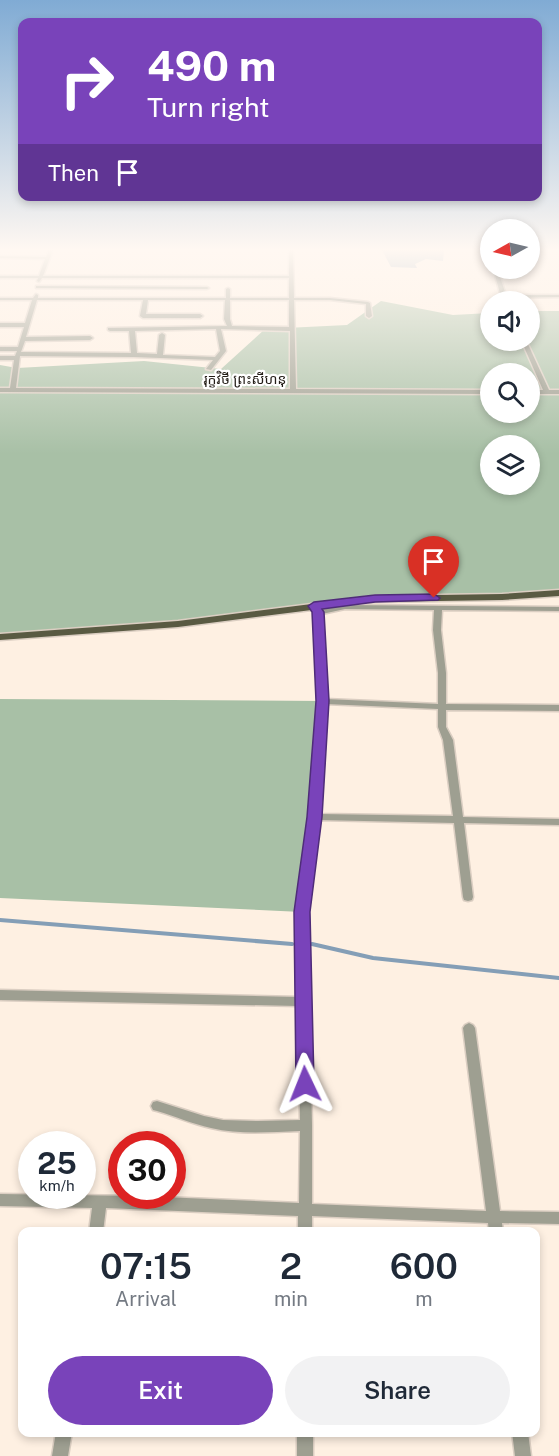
<!DOCTYPE html>
<html lang="en">
<head>
<meta charset="utf-8">
<style>
  :root { --surface:#fff; --page:#f2f2f3; --text:#1f2937; --muted:#747a83; --accent:#7943ba }
  body { margin:0; font-family:"Public Sans","Noto Sans Khmer",sans-serif; background:var(--page); color:var(--text); height:100vh; display:flex; flex-direction:column; font-size:22px; white-space:nowrap }
  * { box-sizing:border-box; margin:0 }
  p { font-size:20px; color:var(--muted) }
  .icon { flex:none; width:33px; height:33px; fill:none; stroke:currentColor; stroke-width:2; stroke-linecap:round; stroke-linejoin:round }
  .map { position:relative; flex:1; overflow:hidden }
  .details { position:absolute; left:18px; top:1227px; width:522px; height:210px; display:flex; flex-direction:column; background:var(--surface); border-radius:12px; box-shadow:0 3px 9px #0003 }
  .details>* { flex:none }
  .guide { position:absolute; left:18px; top:18px; width:524px; height:183px; border-radius:12px; box-shadow:0 3px 9px #0003; background:#7943ba; color:#fff; overflow:hidden }
  .needle { width:39px; rotate:262deg }
  .fabs { position:absolute; left:480px; top:219px; display:grid; gap:12px }
  .fabs a { display:grid; place-items:center; width:60px; height:60px; border-radius:50%; background:var(--surface); box-shadow:0 3px 9px #0003; font-size:30px }
  .speed { position:absolute; left:18px; top:1131px; display:flex; gap:12px; font-size:30px; font-weight:700; text-align:center }
  .speed>* { display:grid; place-content:center; width:78px; height:78px; border-radius:50%; background:var(--surface); box-shadow:0 3px 9px #0003; line-height:1 }
  .speed small { font-size:15px; font-weight:400 }
  .speed .limit { border:9px solid #d22; background:#fff; color:#111 }
  .pin { position:absolute; display:grid; place-items:center; width:51px; height:51px; color:#fff; margin:-62px -26px; border-radius:50% 50% 50% 0; rotate:-45deg; box-shadow:0 0 6px #0007 }
  .pin .icon { rotate:45deg }
  .me { position:absolute; width:66px; margin:-33px; rotate:358deg; stroke-linejoin:round; filter:drop-shadow(0 0 4px #0008) }
  .turn { display:flex; align-items:center; gap:21px; height:126px; padding:0 30px; font-size:27px }
  .turn .icon { width:78px; height:78px; stroke-width:2.5 }
  .turn b { display:block; font-size:42px; line-height:51px }
  .then { display:flex; align-items:center; height:57px; padding:0 30px; background:#0003; gap:12px; font-size:22px }
  .eta { display:flex; justify-content:space-evenly; align-items:center; height:102px; text-align:center }
  .eta b { font-size:36px; font-weight:600; line-height:42px }
  .primary-button { display:flex; gap:12px; margin-top:auto; padding:12px 30px }
  .primary-button a { flex:1; height:69px; border-radius:36px; background:var(--accent); color:#fff; font-size:24px; font-weight:600; line-height:69px; text-align:center }
  .primary-button a+a { background:var(--page); color:var(--text) }
  .map>svg:first-child { display:block }
  .forest { fill:#a8c0a6; fill-rule:evenodd }
  .water { fill:#849eb6 }
  .lines { fill:none; stroke-linecap:round; stroke-linejoin:round }
  .stream { stroke:#849eb6; stroke-width:4 }
  .minor-casing { stroke:#dbcec2; stroke-width:3 }
  .major-casing { stroke:#dbcec2; stroke-width:3 }
  .minor { fill:#9e9f91; fill-rule:evenodd }
  .major { fill:#595a42; fill-rule:evenodd }
  .route { fill:#7943ba; stroke:#4f2c79; stroke-width:1.5 }
  .labels { text-anchor:middle; dominant-baseline:central; stroke-width:4.5; stroke-linejoin:round; paint-order:stroke }
  .far-street-label { font-size:14px; fill:#231d17; stroke:#fff }
</style>
</head>
<body>
<div class="map">
<svg width="559" height="1456" viewBox="0 0 559 1456">
  <rect width="100%" height="100%" fill="#fef0e2"/>
  <path class="forest" d="M381,301L453,315L490,313V340H530V311H559V593L375,599L178,624L0,637V365L17,368L144,361L221,369L265,329L347,325ZM490,374H530V412H490ZM490,446H530V484H490Z
    M0,699L322,701L302,912L0,898Z"/>
  <path class="water" d="M382,250H444L443,261L426,259L415,264L417,268L391,267Z"/>
  <g class="lines">
    <path class="stream" d="M0,920L292,944
      M312,944L373,958L559,978"/>
    <g class="minor-casing">
      <path id="minor" d="M49,250H53L43,276H289V250H293L294,298H330L368,302L370,303L372,316L369,318L366,316V304L330,300H294L296,389L490,390V394L0,392V388H10L14,360H0V356H15L17,351H0V347H18L24,327H0V323H25L32,300H0V298H33L36,294L38,295V298H226V289L228,288L230,289V298H289V278H42L39,282L37,281L38,278H0V276H39L45,259L0,258V256L46,257ZM37,300H143L140,316L143,318H200L203,316L200,314H146L148,300H225L224,319L227,326L108,328V330L110,331H129L131,353L21,352L25,341L90,340L93,338L90,336L26,337ZM230,300H289V327L232,326L230,319ZM216,329L220,351L215,357L163,355L165,335L162,333L159,335L157,354L137,353L135,331ZM221,329L290,331V389L16,388L20,356L134,357L213,360L206,369L211,370L226,351Z
        M487,250H490V256L488,255Z
        M493,268H497L506,295H559V297L507,298V301H503L501,297Z
        M38,286L207,287L209,288L207,289L36,288V286Z
        M521,340H526L549,390H559V394H530V390H543Z
        M311,604H317L320,609L345,605L559,607V611L442,610L441,630L446,673V704L559,705V711L446,710V727L453,740L463,817L559,819V825L464,823L473,897L472,900L468,901L464,900L463,897L454,823L319,820L307,912L312,1125V1204L486,1211L463,1028L465,1025L469,1023L473,1025L475,1028L500,1211L559,1212V1224L502,1223L503,1232H489L488,1223L312,1216V1232H298V1216L106,1208L103,1232H89L92,1208L0,1206V1194L140,1196L299,1203L300,1131C270,1132 240,1135 211,1128C192,1124 175,1116 157,1111L153,1110L151,1106L153,1102L157,1101L204,1116L223,1120L258,1121L300,1120L298,1006L0,1000V990L298,997L297,912L310,817L318,701L314,612L310,606ZM345,609L434,610L433,630L438,673V704L326,699L322,614ZM326,704L438,709V727L443,740L453,816L320,814Z
        M56,1432H72L68,1456H52Z
        M297,1432H313V1456H297Z
        M512,1432H528L531,1456H515Z"/>
    </g>
    <g class="major-casing">
      <path id="major" d="M559,590V596L502,600L375,602L178,627L0,640V634L178,621L375,596L502,594Z"/>
    </g>
    <use href="#minor" class="minor"/>
    <use href="#major" class="major"/>
  </g>
  <linearGradient id="sky" x2="0" y2="1"><stop stop-color="#80abd4"/><stop offset="0.55" stop-color="#fff8f2"/><stop offset="1" stop-color="#fff8f2" stop-opacity="0"/></linearGradient>
  <rect width="559" height="454" fill="url(#sky)"/>
  <path class="route" d="M434,594L440,598L438,600L375,602L322,609L324,612L329,701L322,817L310,912L314,1084L312,1090L305,1092L298,1090L296,1084L294,912L307,817L316,701L312,612L308,606L314,602L375,595Z"/>
  <g class="labels">
    <g class="far-street-label">
      <text x="245" y="379">រុក្ខវិថី ព្រះសីហនុ</text>
    </g>
  </g>
</svg>
<div class="fabs">
<a><svg class="needle" viewBox="-14 -14 28 28"><path d="M0-13l5 13h-10z" fill="#e53935"/><path d="M0 13l5-13h-10z" fill="#747a83"/></svg></a>
<a><svg class="icon" aria-label="sound" viewBox="0 0 24 24"><path d="M4 9h4l5-4v14l-5-4H4zM17 9q2 3 0 6"/></svg></a>
<a><svg class="icon" aria-label="search" viewBox="0 0 24 24"><circle cx="10" cy="10" r="6"/><path d="M15 15l6 6"/></svg></a>
<a><svg class="icon" aria-label="layers" viewBox="0 0 24 24"><path d="M12 4l9 5-9 5-9-5zM3 14l9 5 9-5"/></svg></a>
</div>
<div class="speed"><div>25<small>km/h</small></div><div class="limit">30</div></div>
<div class="pin" style="left:434px;top:598px;background:#d93025"><svg class="icon" aria-label="arrive" viewBox="0 0 24 24"><path d="M6 21V4h12l-3 4 3 4H6"/></svg></div>
<svg class="me" style="left:305px;top:1084px" viewBox="-20 -20 40 40"><path d="M0-17L14 15 0 8-14 15z" fill="#7943ba" stroke="#fff" stroke-width="4"/></svg>
<div class="guide">
<div class="turn"><svg class="icon" aria-label="right" viewBox="0 0 24 24"><path d="M7 20v-9h11M14 6l5 5-5 5"/></svg><div><b>490 m</b>Turn right</div></div>
<div class="then">Then<svg class="icon" aria-label="arrive" viewBox="0 0 24 24"><path d="M6 21V4h12l-3 4 3 4H6"/></svg></div>
</div>
<section class="details">
<div class="eta">
<div><b>07:15</b><p>Arrival</p></div>
<div><b>2</b><p>min</p></div>
<div><b>600</b><p>m</p></div>
</div>
<div class="primary-button"><a>Exit</a><a>Share</a></div>
</section>
</div>
</body>
</html>
